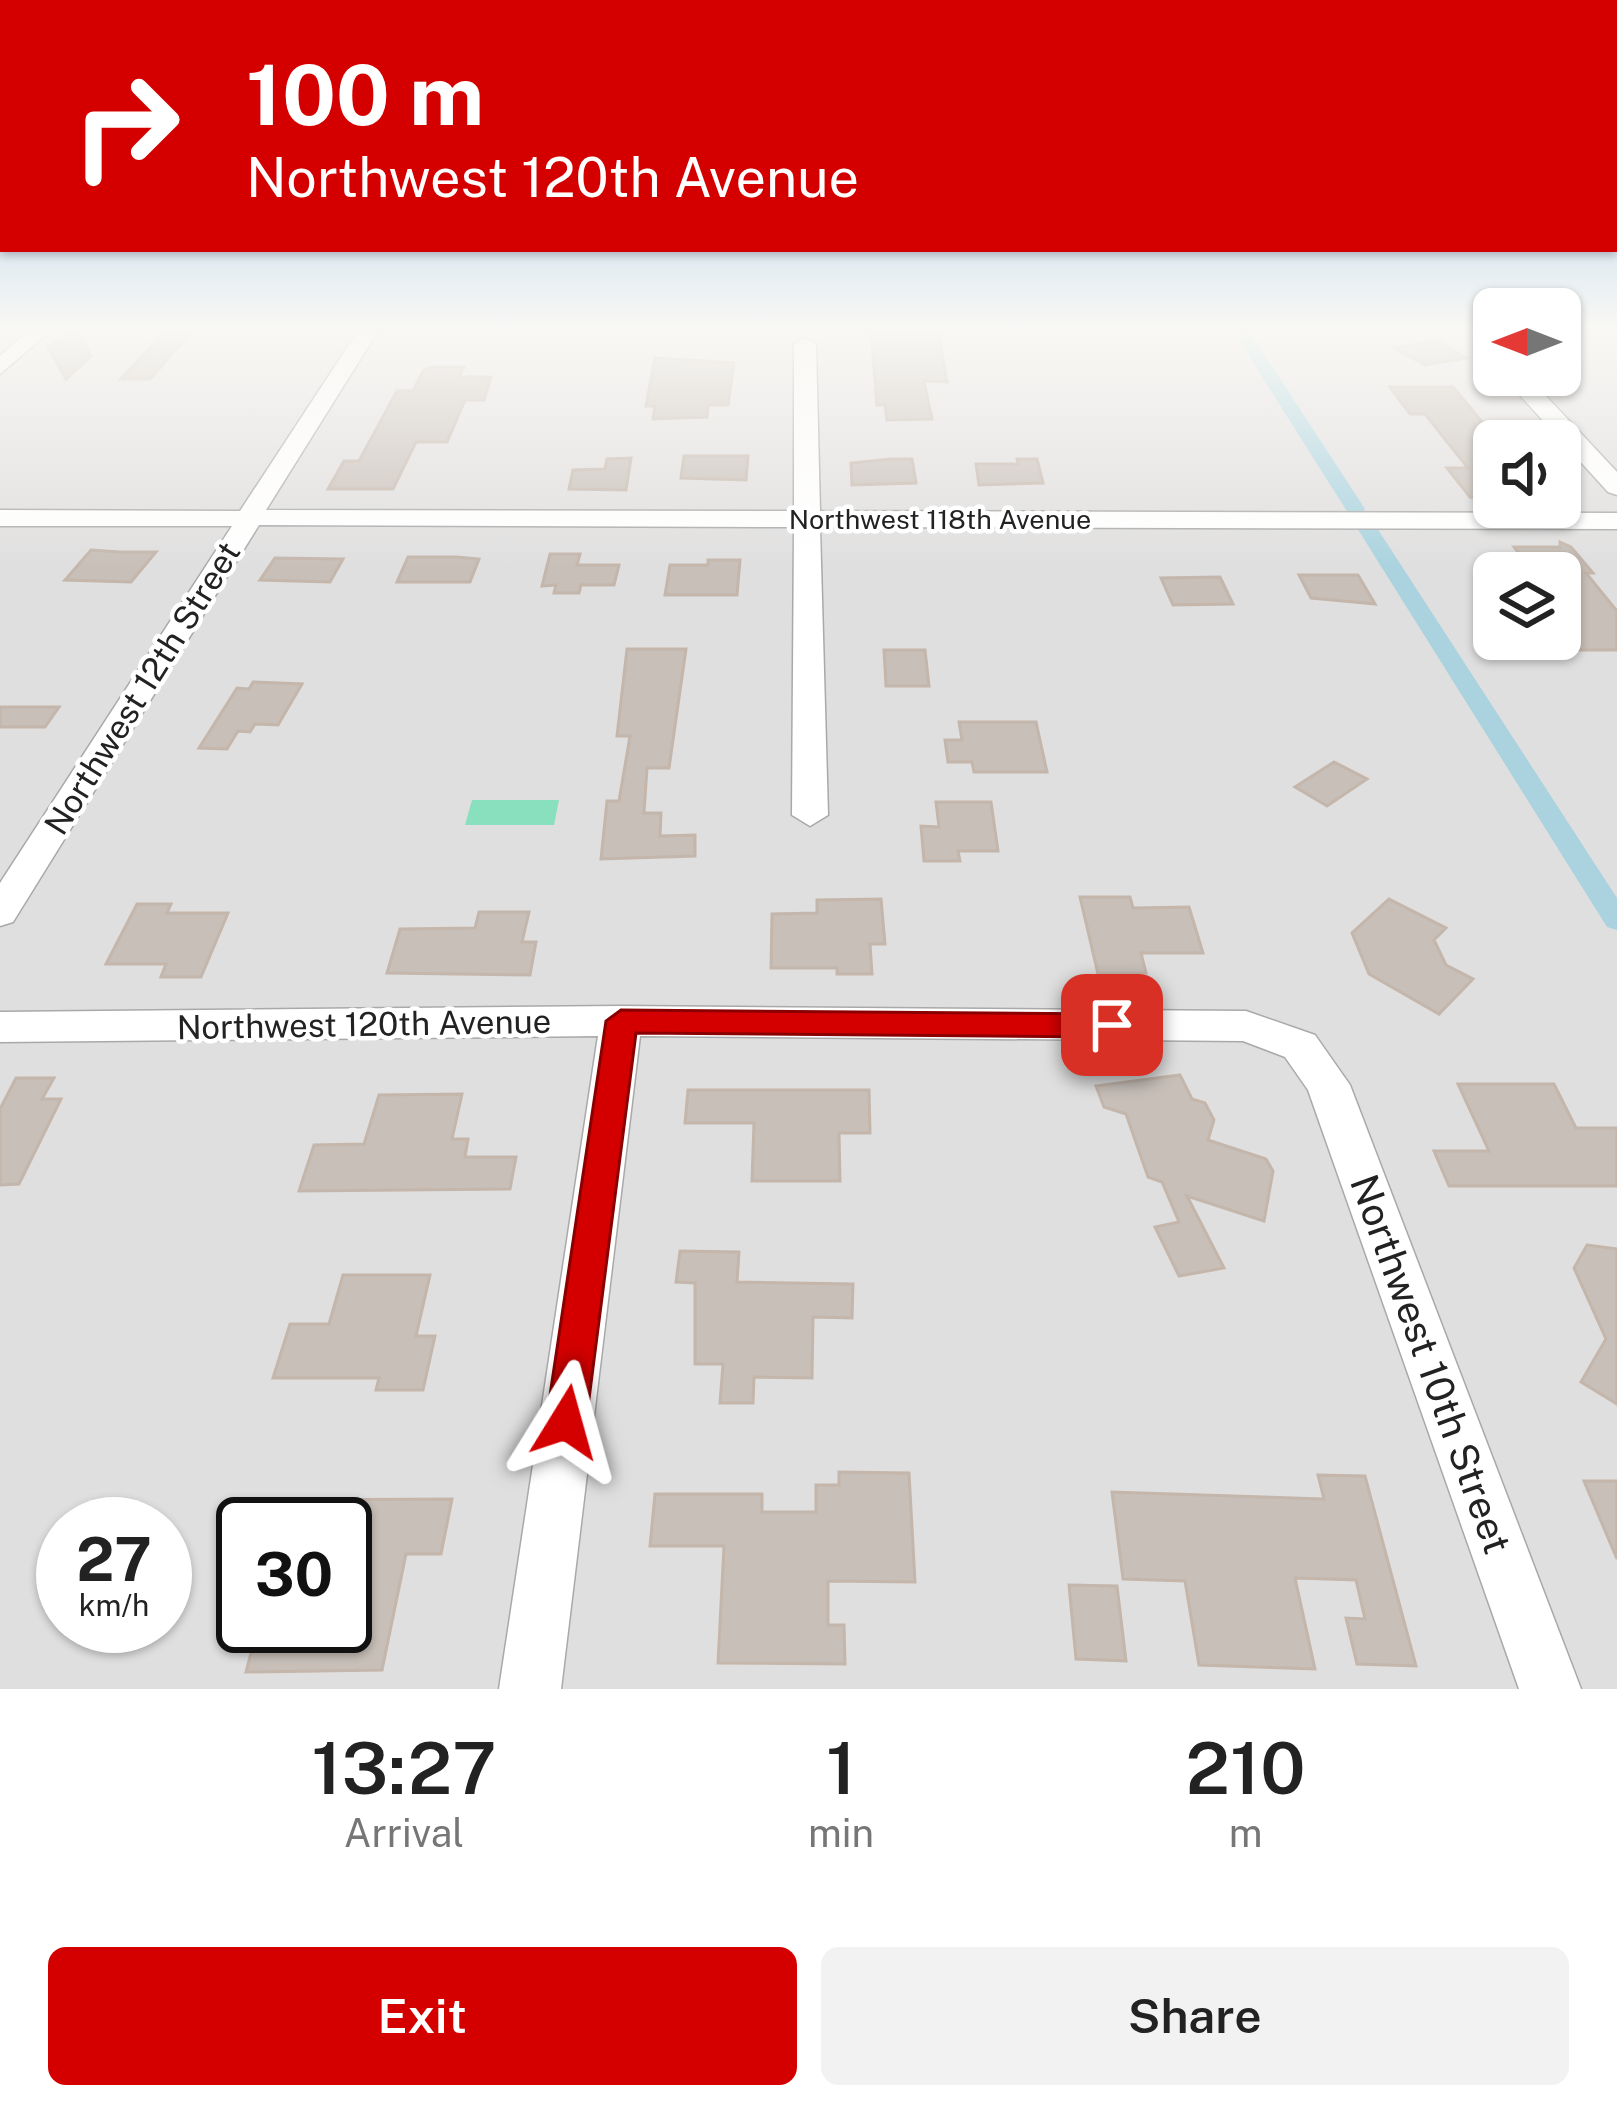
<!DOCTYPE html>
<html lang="en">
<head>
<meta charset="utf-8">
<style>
  :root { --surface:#fff; --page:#f2f2f2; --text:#222; --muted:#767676; --accent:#d40000 }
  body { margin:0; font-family:"Public Sans",sans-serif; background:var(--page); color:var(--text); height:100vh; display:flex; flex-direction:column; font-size:45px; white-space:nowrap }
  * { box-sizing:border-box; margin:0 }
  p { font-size:39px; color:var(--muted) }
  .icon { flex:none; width:66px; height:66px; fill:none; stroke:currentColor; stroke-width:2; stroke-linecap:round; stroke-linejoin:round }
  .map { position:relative; height:1689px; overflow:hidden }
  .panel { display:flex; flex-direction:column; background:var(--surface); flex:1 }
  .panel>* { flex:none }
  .hud { position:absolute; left:0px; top:0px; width:1617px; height:252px; box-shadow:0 3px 9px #0004; background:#d40000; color:#fff; overflow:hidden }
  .needle { width:78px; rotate:270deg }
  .fabs { position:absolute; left:1473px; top:288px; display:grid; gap:24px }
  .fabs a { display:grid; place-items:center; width:108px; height:108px; border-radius:18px; background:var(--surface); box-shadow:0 3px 9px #0004; font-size:60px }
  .speed { position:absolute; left:36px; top:1497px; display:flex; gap:24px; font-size:60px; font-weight:700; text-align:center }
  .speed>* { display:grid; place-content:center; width:156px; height:156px; border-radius:50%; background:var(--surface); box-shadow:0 3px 9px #0004; line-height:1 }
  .speed small { font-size:30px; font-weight:400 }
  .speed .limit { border:6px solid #111; border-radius:18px; background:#fff; color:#111 }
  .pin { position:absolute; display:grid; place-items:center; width:102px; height:102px; color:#fff; margin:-51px; border-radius:24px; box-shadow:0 6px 18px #0006 }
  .me { position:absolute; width:132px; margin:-66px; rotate:8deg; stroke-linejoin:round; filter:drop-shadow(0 0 9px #0008) }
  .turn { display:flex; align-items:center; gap:42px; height:252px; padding:0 48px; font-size:54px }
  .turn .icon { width:156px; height:156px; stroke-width:2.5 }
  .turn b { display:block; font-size:84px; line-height:102px }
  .eta { display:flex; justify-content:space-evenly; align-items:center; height:204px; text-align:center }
  .eta b { font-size:72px; font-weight:600; line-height:84px }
  .primary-button { display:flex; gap:24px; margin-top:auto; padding:24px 48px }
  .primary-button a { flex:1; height:138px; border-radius:18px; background:var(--accent); color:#fff; font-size:48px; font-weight:600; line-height:138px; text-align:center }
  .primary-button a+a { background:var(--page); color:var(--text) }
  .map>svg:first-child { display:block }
  .residential { fill:#e0dfdf; fill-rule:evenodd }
  .pitch { fill:#88e0be }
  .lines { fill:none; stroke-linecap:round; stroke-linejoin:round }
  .canal { fill:#aad3df; fill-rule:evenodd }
  .building { fill:#c7bfb8; stroke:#c4b6ab; stroke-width:3 }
  .minor-casing { stroke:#a9a9a9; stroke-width:3 }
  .minor { fill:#fff; fill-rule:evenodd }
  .route { fill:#d40000; stroke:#8a0000; stroke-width:3 }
  .labels { text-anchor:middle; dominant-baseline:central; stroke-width:9; stroke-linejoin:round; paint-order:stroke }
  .far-street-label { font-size:27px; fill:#222; stroke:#fff }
  .street-label { font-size:33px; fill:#222; stroke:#fff }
  .near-street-label { font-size:39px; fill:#222; stroke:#fff }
</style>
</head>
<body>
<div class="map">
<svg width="1617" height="1689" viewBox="0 0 1617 1689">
  <rect width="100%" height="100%" fill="#f2efe9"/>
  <path class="residential" d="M0,331H1494V375H1560V331H1617V1689H0ZM1494,441H1560V507H1494ZM1494,573H1560V639H1494ZM63,1524H165V1626H63ZM243,1524H345V1626H243Z"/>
  <path class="pitch" d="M472,800H559L554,825H465Z"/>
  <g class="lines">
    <path class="canal" d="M1233,331H1249L1365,509L1362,513H1348Z
      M1367,522L1377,528L1617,898V930L1607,927L1357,528Z"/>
  </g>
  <path class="building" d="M77,331L91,356L66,379L48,347Z
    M871,331H938L947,382L924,381L932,419L887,420L885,405H877Z
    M164,332H191L150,379H121Z
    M1436,341L1467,358L1425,365L1394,348Z
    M655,358L734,363L728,405H708L707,417L653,419L655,406H646Z
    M433,367H464L459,377H491L484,400H465L447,442H416L393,489H328L344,461H359L397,391H413L423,371Z
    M1390,387H1453L1487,428H1494V501L1470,497L1447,468H1468L1425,414H1410Z
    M684,456H748L746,480L681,478Z
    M631,458L626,490L569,489L573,470L605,469L607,459Z
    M891,459H912L916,483L852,485L851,463Z
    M1017,459H1037L1043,483L979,485L976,464H1018Z
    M1560,542L1571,547L1593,573H1586L1617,611V650H1560V573H1534L1514,547H1560Z
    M91,550L120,552H156L131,582L65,580Z
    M550,554H580L577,565H619L614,585H581L579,593H554L556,585L542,586Z
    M408,557H457L479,559L470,582H397Z
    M275,558L343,559L330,582L260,580Z
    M708,560H740L737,595H665L670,565H708Z
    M1299,575H1358L1375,604L1311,598Z
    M1220,577L1233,604L1173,605L1161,578Z
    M627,649H686L669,768H647L644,813H661L660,836L695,835V856L601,859L607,801H619L630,736H617Z
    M884,650H925L929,686H886Z
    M253,682L302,684L278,725L255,724L250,732L238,731L227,749L199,748L237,688L249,689Z
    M0,707H59L45,727H0Z
    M959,722H1036L1047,772H974L972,762H948L945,740H962Z
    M1334,762L1367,779L1327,806L1295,787Z
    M936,802H991L998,851H958L960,861H924L921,826L939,827Z
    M1080,897H1130L1133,908L1189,907L1203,953H1141L1146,973L1098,974Z
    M881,899L885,944H870L872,974H837V968H771L772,914L817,913V900Z
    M1389,899L1446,928L1434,940L1446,965L1473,979L1439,1014L1369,974L1352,933Z
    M137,904H171L167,913H228L201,977H161L166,964H106Z
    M479,912H529L522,942H536L530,975L387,973L400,929L475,928Z
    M1180,1075L1192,1099L1205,1103L1214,1120L1208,1140L1266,1159L1273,1171L1264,1221L1187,1196L1224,1268L1179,1276L1155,1227L1179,1222L1162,1182L1148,1177L1126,1114L1104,1107L1096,1086Z
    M16,1078H54L42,1099H61L19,1184L0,1185V1109Z
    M1458,1084H1554L1576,1128H1617V1186H1449L1434,1151H1489Z
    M688,1090H869L870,1133H839L840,1181H752L754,1123H685Z
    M462,1094L452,1139H468L465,1157H516L510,1189L299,1191L314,1145L364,1144L379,1095Z
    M1587,1245L1617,1249V1404L1581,1382L1606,1339L1574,1268Z
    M680,1251L739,1252L737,1282L853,1284L852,1318L813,1317L812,1378L754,1377L753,1403H720L723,1364H695V1283L676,1282Z
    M343,1275H430L416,1336H435L423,1390H376L379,1378H273L290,1324H329Z
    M839,1472L909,1473L915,1582L828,1581V1625H844L845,1664L718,1663L724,1546H650L655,1494H762V1512H816V1485H839Z
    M1318,1475L1365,1476L1416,1666L1357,1664L1346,1618L1365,1619L1356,1580L1295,1578L1315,1669L1199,1665L1185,1581L1123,1579L1112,1492L1324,1499Z
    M1584,1481H1617V1559Z
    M452,1499L441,1554H406L382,1670L246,1672L258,1626H345V1524H245L251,1500Z
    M1069,1585L1117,1586L1126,1661L1076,1659Z"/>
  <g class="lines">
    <g class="minor-casing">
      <path id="minor" d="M28,331L48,333L0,374V356Z
        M358,331H378L266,510L794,511V344L805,338L816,344L820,511L1617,513V529L820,527L828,815L810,826L792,815L794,527L259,525L13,922L0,926V883L232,526H0V510L240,511Z
        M1516,381H1532L1617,472V495L1608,492L1516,391Z
        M621,1006L1246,1011L1315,1035L1350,1085L1581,1689H1519L1308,1090L1285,1057L1243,1041L640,1036L561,1689H499L598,1036L0,1042V1012Z"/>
    </g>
    <use href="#minor" class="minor"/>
  </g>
  <linearGradient id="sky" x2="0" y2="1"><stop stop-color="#8fc0e4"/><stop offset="0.58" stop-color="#f9f8f5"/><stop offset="1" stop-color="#f9f8f5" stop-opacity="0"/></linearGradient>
  <rect width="1617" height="568" fill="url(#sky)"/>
  <path class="route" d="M621,1010L1112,1014L1128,1025L1112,1037L636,1033L586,1422L580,1435L566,1441L552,1435L546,1422L606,1021Z"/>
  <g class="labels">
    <g class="far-street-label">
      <text x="940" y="519">Northwest 118th Avenue</text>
    </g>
    <g class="street-label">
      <text transform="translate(142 688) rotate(-58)">Northwest 12th Street</text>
      <text transform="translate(364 1024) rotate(-1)">Northwest 120th Avenue</text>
    </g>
    <g class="near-street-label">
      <text transform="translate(1431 1364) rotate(70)">Northwest 10th Street</text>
    </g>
  </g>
</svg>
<div class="fabs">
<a><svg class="needle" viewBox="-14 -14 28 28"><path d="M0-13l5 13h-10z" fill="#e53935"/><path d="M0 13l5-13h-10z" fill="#767676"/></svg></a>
<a><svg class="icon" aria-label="sound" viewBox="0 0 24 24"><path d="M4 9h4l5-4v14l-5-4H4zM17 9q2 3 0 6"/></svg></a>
<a><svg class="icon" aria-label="layers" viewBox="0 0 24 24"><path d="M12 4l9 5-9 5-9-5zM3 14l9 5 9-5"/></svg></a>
</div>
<div class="speed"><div>27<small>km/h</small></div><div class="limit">30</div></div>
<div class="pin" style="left:1112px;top:1025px;background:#d93025"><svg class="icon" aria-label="arrive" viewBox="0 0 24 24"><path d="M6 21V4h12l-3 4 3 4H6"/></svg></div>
<svg class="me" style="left:566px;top:1422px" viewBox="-20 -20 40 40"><path d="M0-17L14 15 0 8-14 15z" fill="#d40000" stroke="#fff" stroke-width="4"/></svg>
<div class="hud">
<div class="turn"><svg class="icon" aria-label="right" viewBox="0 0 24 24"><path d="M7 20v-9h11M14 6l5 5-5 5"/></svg><div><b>100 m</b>Northwest 120th Avenue</div></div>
</div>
</div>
<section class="panel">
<div class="eta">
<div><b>13:27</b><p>Arrival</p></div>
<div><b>1</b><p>min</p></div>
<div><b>210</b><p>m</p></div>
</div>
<div class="primary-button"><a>Exit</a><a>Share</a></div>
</section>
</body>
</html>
